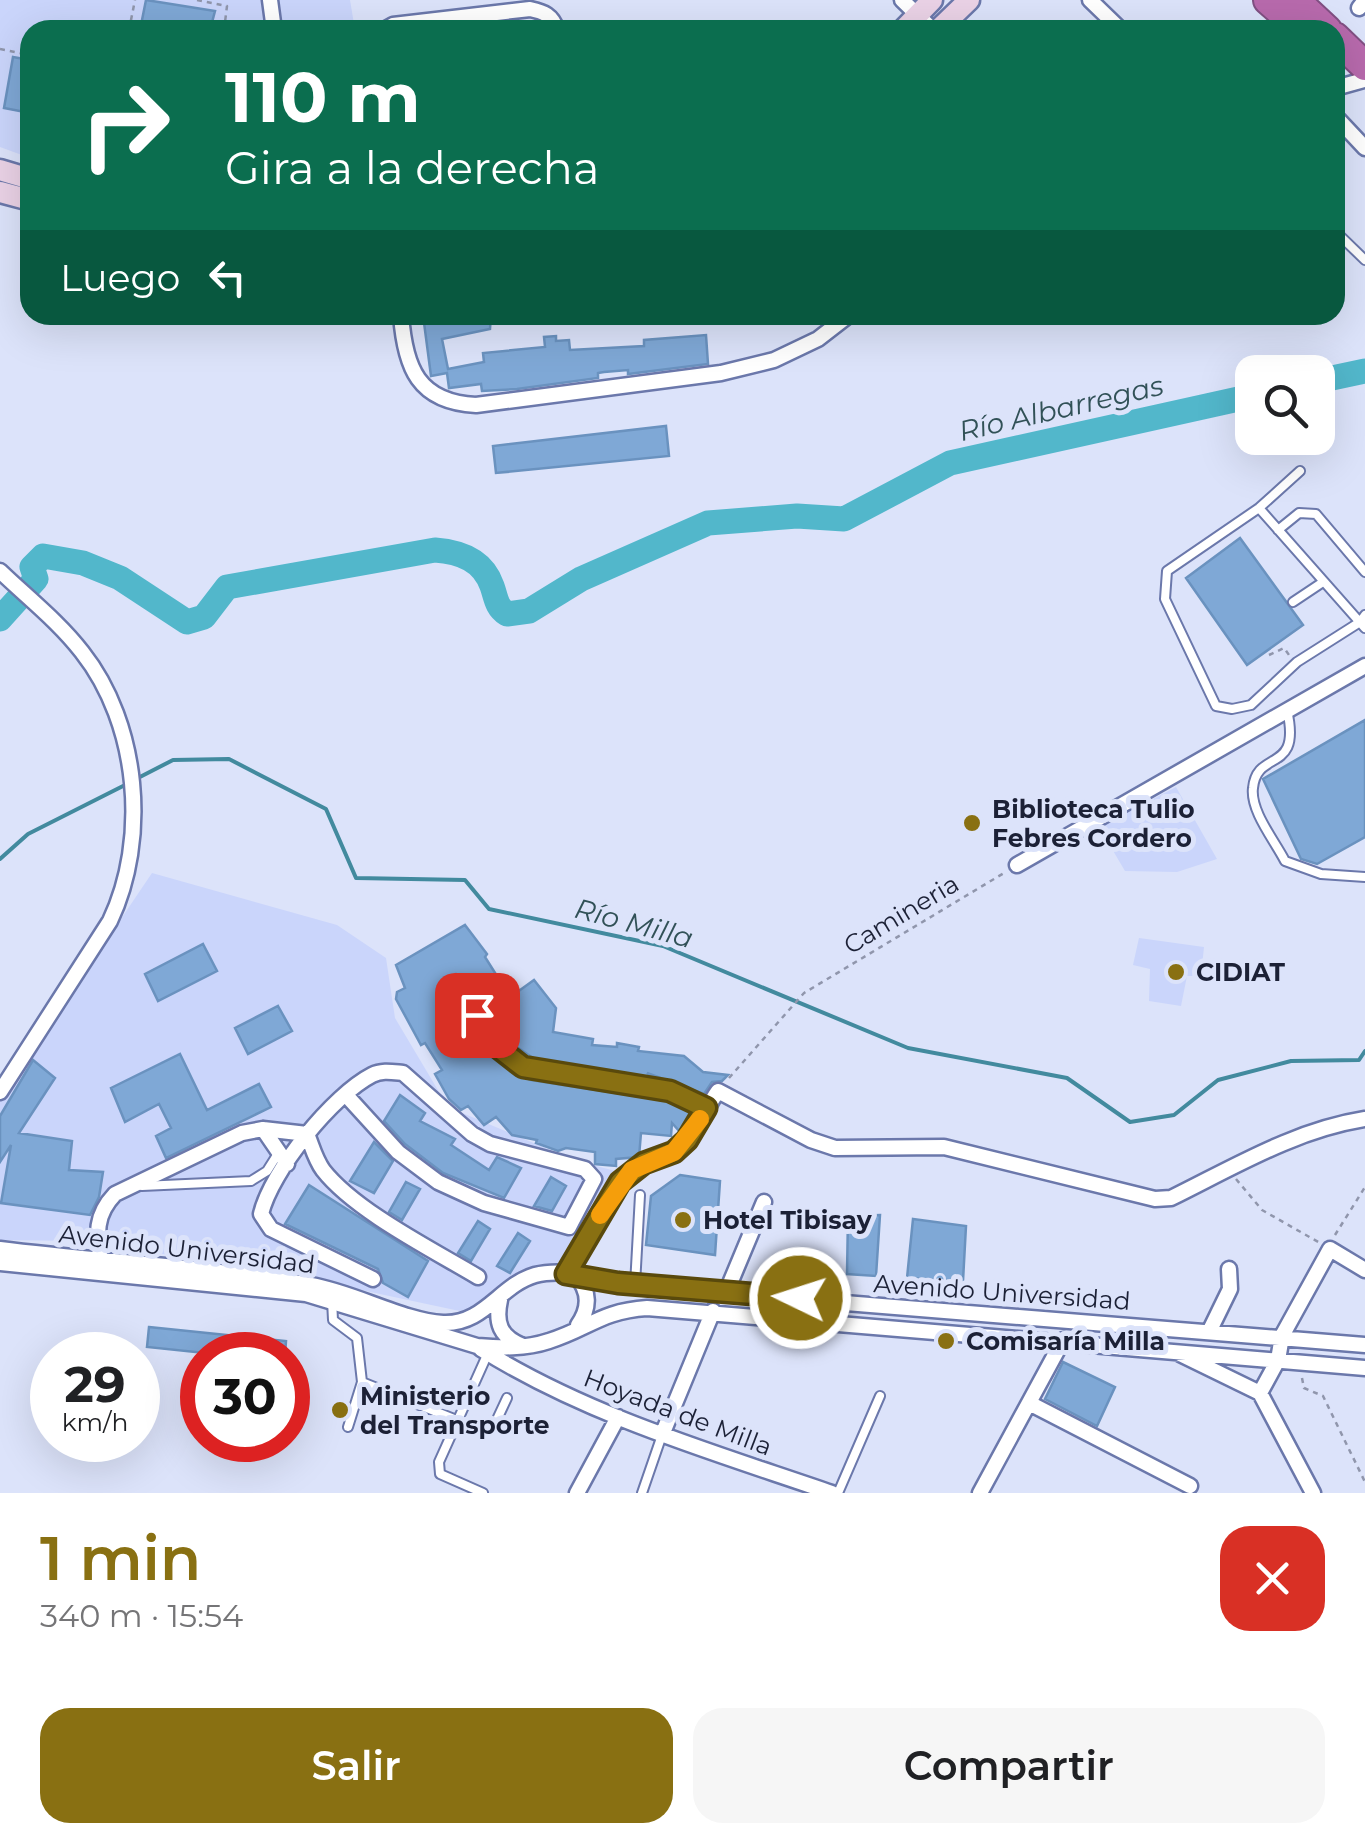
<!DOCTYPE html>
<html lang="es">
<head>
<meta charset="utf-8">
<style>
  :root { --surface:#fff; --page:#f6f6f6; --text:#202124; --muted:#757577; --accent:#897012 }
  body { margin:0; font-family:Montserrat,sans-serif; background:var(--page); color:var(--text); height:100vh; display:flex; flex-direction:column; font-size:38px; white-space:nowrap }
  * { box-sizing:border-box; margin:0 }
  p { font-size:32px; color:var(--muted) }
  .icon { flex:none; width:55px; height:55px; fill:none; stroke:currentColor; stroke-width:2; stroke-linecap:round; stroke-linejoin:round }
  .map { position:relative; height:1493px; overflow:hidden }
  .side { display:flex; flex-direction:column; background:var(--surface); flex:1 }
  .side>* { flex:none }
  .hud { position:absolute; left:20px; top:20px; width:1325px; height:305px; border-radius:30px; box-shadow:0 10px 40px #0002; background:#0b6e4f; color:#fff; overflow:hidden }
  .buttons { position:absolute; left:1235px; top:355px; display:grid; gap:20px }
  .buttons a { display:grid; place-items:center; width:100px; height:100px; border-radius:20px; background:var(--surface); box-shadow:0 10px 40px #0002; font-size:50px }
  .speed { position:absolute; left:30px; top:1332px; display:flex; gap:20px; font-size:50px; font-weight:700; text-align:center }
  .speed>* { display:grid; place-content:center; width:130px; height:130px; border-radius:50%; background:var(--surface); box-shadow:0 10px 40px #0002; line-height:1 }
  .speed small { font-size:25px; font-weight:400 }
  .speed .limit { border:15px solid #d22; background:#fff; color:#111 }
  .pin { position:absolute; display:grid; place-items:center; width:85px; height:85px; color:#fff; margin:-42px; border-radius:20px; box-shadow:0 5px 15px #0006 }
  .me { position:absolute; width:110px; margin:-55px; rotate:274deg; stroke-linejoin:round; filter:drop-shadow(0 0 8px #0008) }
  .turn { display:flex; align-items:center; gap:35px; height:210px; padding:0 40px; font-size:45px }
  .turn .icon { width:130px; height:130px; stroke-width:2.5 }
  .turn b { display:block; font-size:70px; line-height:85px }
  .then { display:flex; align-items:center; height:95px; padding:0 40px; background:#0003; gap:20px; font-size:38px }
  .round { display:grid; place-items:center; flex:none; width:105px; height:105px; border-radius:30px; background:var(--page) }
  .head { display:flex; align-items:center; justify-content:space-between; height:170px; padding:0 40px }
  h1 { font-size:60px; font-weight:600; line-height:75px; color:var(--accent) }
  .button { display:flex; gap:20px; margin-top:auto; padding:20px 40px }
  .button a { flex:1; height:115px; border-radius:30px; background:var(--accent); color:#fff; font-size:40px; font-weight:600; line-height:115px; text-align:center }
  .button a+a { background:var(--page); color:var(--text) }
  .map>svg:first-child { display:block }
  .built { fill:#cad5fb }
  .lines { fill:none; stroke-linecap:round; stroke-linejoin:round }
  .stream { stroke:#428a9e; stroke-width:4 }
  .river { stroke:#52b7cb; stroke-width:25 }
  .building { fill:#7fa8d6; stroke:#6a92bf; stroke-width:2.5 }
  .lane-casing { stroke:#6b78ab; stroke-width:12 }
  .street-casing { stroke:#6b78ab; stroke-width:19 }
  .secondary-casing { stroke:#6b78ab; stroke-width:25 }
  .highway-casing { stroke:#815083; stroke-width:32 }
  .path { stroke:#9096ac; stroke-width:2.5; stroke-dasharray:5 5; stroke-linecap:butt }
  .lane { stroke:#fff; stroke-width:8 }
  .street { stroke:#fff; stroke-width:14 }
  .secondary { stroke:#ead2e6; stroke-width:20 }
  .highway { stroke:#b86aad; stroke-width:28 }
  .route-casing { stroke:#59490c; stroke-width:25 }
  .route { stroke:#897012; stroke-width:18 }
  .slow { stroke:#f59e0b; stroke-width:18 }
  .poi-dot { fill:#897012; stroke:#dce3fa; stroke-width:4 }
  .labels { text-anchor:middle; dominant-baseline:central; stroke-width:10; stroke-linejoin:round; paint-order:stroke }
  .poi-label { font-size:25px; font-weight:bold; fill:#1c2136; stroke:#dce3fa; text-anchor:start }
  .street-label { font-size:25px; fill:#1c2136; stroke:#dce3fa }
  .water-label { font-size:28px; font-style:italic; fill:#315157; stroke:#dce3fa }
</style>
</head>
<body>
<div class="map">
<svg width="1365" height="1493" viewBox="0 0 1365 1493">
  <rect width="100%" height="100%" fill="#dce3fa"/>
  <path class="built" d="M0,0H350L355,30H30V158L0,147Z
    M1176,787L1217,859L1177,872L1125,871L1099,827Z
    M152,873L337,925L386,958L395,1018L448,1107L574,1160L619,1172L598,1224L563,1271L532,1273L469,1313L286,1274L83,1241L0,1240V1098Z
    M1139,938L1204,947L1201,976H1187L1181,1006L1149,1001L1150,969L1133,965Z"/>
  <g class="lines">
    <path class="stream" d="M136,779L173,760L229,759L326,809L356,878L465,880L489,909L663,946L908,1048L1067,1078L1130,1122L1174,1115L1218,1080L1291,1061L1359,1060L1365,1051
      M0,859L28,834L127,784"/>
    <path class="river" d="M1318,381L1365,371
      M0,619L36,579L32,567L43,556L83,563L120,578L187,622L204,617L227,587L435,550C461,552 483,560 492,586C496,597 496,607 507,614L529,611L581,579L708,523L797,516L844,519L950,463L1252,396"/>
  </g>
  <path class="building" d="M146,0L215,11L210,30H140Z
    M13,57L30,60V113L4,108Z
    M423,315H491L490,329L442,339L448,369L484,362L483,353L545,347L544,337L556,336V341L569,340L570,350L644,346V340L706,335L708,364L628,374V370L604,372L598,373V378L517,389L482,391L481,384L449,388L447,373L431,376Z
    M666,426L669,456L496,473L493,446Z
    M1240,538L1303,625L1247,665L1186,578Z
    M1365,720V837L1317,864L1301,859L1263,779Z
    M465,925L487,954L485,957L497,976L492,980L505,1001L534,980L556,1008L553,1032L593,1039L592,1045L617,1047V1043L639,1047L638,1051L684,1056L703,1072L728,1075L722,1081L712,1082L704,1094L647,1073L653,1078L536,1060L505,1039L466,978L456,974L447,980L448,990L480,1041L514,1073L531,1080L667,1101L693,1113L680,1132L672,1123L671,1136L641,1133L639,1157L616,1159V1166L595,1164V1152L566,1148L558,1151L536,1143L537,1140L512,1135L496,1117L484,1125L468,1106L461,1110L449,1099L435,1074L442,1070L425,1043L421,1045L396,999L397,992L405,988L396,965Z
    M203,944L217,971L158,1001L145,974Z
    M278,1006L292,1031L248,1054L235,1028Z
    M180,1054L207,1110L259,1084L271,1107L166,1158L156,1136L171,1128L159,1104L125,1122L111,1088Z
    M33,1060L55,1078L19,1133L72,1141L69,1170L103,1172L99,1197L90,1215L1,1203L11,1145L0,1162V1116Z
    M400,1095L425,1113L420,1121L455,1139L451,1145L489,1170L497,1157L521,1168L504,1198L443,1173L405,1144L384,1121Z
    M374,1142L393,1161L374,1193L350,1181Z
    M680,1175L720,1181L715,1255L646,1245L651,1196Z
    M551,1177L566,1186L552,1211L534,1206Z
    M406,1182L420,1189L402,1220L389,1212Z
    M309,1185L428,1261L408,1297L383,1283L378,1269L285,1224Z
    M880,1215L876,1276L847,1274L848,1216Z
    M913,1219L966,1226L963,1281L907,1278Z
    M478,1221L490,1229L471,1261L458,1253Z
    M518,1233L530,1241L510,1273L497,1266Z
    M149,1327L286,1341L285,1355H224L147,1347Z
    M1063,1362L1115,1387L1097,1426L1045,1399Z"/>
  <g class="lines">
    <g class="lane-casing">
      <path id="lane" d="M1335,231L1365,260
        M1300,471L1259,508L1167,571L1165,599L1216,706L1232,709L1251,705L1297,662L1360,622L1365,615
        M1259,508L1365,628
        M1278,530L1299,513L1316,514L1365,572
        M1293,602L1323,582
        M1287,710C1302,775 1257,748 1253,788C1250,811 1275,841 1285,861L1321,874L1365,877
        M142,1186L251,1181L267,1171L279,1152
        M635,1285L640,1195
        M332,1300L333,1320L357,1338L362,1382L484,1431L493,1428L507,1398
        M348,1427L362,1382
        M483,1493L440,1474L439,1462L488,1353
        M642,1493L662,1435
        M838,1493L880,1396"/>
    </g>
    <g class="street-casing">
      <path id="street" d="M270,0L274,30
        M902,0L933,30
        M1090,0L1121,30
        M1359,8L1365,0
        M384,30L393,25L530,9C544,12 552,15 557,30
        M1335,88L1364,80
        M1335,116L1365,148
        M401,315C405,368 418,402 476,405L721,373L774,360L818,339L849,315
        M0,571C27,597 59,622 82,652C139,724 149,839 110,921L0,1092
        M1017,865L1365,666
        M457,984C478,1017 494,1058 533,1070L670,1091L706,1107
        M346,1095L398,1152L438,1182L484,1203L569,1227L594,1179L585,1169L490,1144L472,1134L403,1073C392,1072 382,1070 372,1075C333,1095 271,1171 261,1214L271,1229L373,1279
        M263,1129L287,1164
        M307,1134C312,1146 315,1159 323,1170C355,1211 433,1250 478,1277
        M0,1249C103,1262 209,1267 311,1285C353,1292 404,1321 443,1323C484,1325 500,1285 535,1275C569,1266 614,1283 648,1287L1365,1345
        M101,1262C97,1234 94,1216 115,1194L242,1133L263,1129L307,1134
        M0,1263L306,1294L477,1346C501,1348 525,1349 549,1341C588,1329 601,1311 647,1308L1365,1368
        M566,1274L620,1182C637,1165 657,1163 676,1150C695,1138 705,1109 718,1091L811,1140L835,1148L944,1147L1155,1199L1171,1198C1234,1167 1295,1130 1365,1119
        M576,1276C590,1291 590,1308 578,1325
        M726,1293L764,1202
        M500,1300C495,1323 500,1337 523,1346
        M1210,1330L1230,1289L1229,1269
        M481,1349C588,1416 713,1452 832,1493
        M1180,1354L1260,1393L1278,1360L1282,1336L1330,1249L1365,1270
        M1260,1393L1313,1493
        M1031,1404L1190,1486
        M662,1435L713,1311
        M577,1493L618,1417
        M980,1493L1063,1340"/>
    </g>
    <g class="secondary-casing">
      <path id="secondary" d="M903,30L932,0
        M938,30L969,0
        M0,170L30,179
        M0,192L30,200"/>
    </g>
    <g class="highway-casing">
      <path id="highway" d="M1268,0L1302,30
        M1295,0L1327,30
        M1335,37L1365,66"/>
    </g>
    <path class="path" d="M197,0L227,6L224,30
      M129,30L135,0
      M0,49L30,55
      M1269,655L1284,648L1289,655
      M729,1078L804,993L1004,873
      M1236,1179L1262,1210L1320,1243
      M1335,1235L1365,1187
      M1302,1378L1304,1388L1323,1396L1365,1482"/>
    <use href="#lane" class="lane"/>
    <use href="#street" class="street"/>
    <use href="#secondary" class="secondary"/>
    <use href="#highway" class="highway"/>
  </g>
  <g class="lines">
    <g class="route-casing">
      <path id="route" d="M477,1015L496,1046L523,1067L670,1091L706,1108L687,1140L674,1152L644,1163L620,1182L566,1274L618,1283L800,1298"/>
    </g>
    <use href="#route" class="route"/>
    <path class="slow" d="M600,1215L632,1170L674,1152L700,1119"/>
  </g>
  <g class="poi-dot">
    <circle cx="972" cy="823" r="10"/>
    <circle cx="1176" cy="972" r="10"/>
    <circle cx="683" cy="1220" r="10"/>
    <circle cx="946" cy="1341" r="10"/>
    <circle cx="340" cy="1410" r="10"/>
  </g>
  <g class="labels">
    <g class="poi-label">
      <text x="992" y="809">Biblioteca Tulio<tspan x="992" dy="29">Febres Cordero</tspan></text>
      <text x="1196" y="972">CIDIAT</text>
      <text x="703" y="1220">Hotel Tibisay</text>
      <text x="966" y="1341">Comisaría Milla</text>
      <text x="360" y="1396">Ministerio<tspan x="360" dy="29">del Transporte</tspan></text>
    </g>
    <g class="street-label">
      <text transform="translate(901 914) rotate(-31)">Camineria</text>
      <text transform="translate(187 1249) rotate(7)">Avenido Universidad</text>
      <text transform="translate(1002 1292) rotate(4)">Avenido Universidad</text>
      <text transform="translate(678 1412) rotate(21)">Hoyada de Milla</text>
    </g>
    <g class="water-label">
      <text transform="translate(1061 408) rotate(-13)">Río Albarregas</text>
      <text transform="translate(634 923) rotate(15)">Río Milla</text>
    </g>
  </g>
</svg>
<div class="buttons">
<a><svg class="icon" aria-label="search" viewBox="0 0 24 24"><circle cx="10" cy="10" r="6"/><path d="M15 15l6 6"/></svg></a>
</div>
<div class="speed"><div>29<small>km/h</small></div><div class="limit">30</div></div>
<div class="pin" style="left:477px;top:1015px;background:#d93025"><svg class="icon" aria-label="arrive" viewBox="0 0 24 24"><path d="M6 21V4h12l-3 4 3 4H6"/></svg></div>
<svg class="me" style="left:800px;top:1298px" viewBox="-20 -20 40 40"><circle r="17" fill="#897012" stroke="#fff" stroke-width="3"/><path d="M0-11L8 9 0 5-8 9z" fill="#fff"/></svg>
<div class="hud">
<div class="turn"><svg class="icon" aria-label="right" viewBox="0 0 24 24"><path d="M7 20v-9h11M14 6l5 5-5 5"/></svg><div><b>110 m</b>Gira a la derecha</div></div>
<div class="then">Luego<svg class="icon" aria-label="left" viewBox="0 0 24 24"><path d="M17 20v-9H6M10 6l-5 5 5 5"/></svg></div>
</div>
</div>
<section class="side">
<div class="head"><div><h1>1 min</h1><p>340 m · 15:54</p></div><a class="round" style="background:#d93025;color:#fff"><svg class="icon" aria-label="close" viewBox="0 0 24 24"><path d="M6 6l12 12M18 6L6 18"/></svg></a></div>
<div class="button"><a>Salir</a><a>Compartir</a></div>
</section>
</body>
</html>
